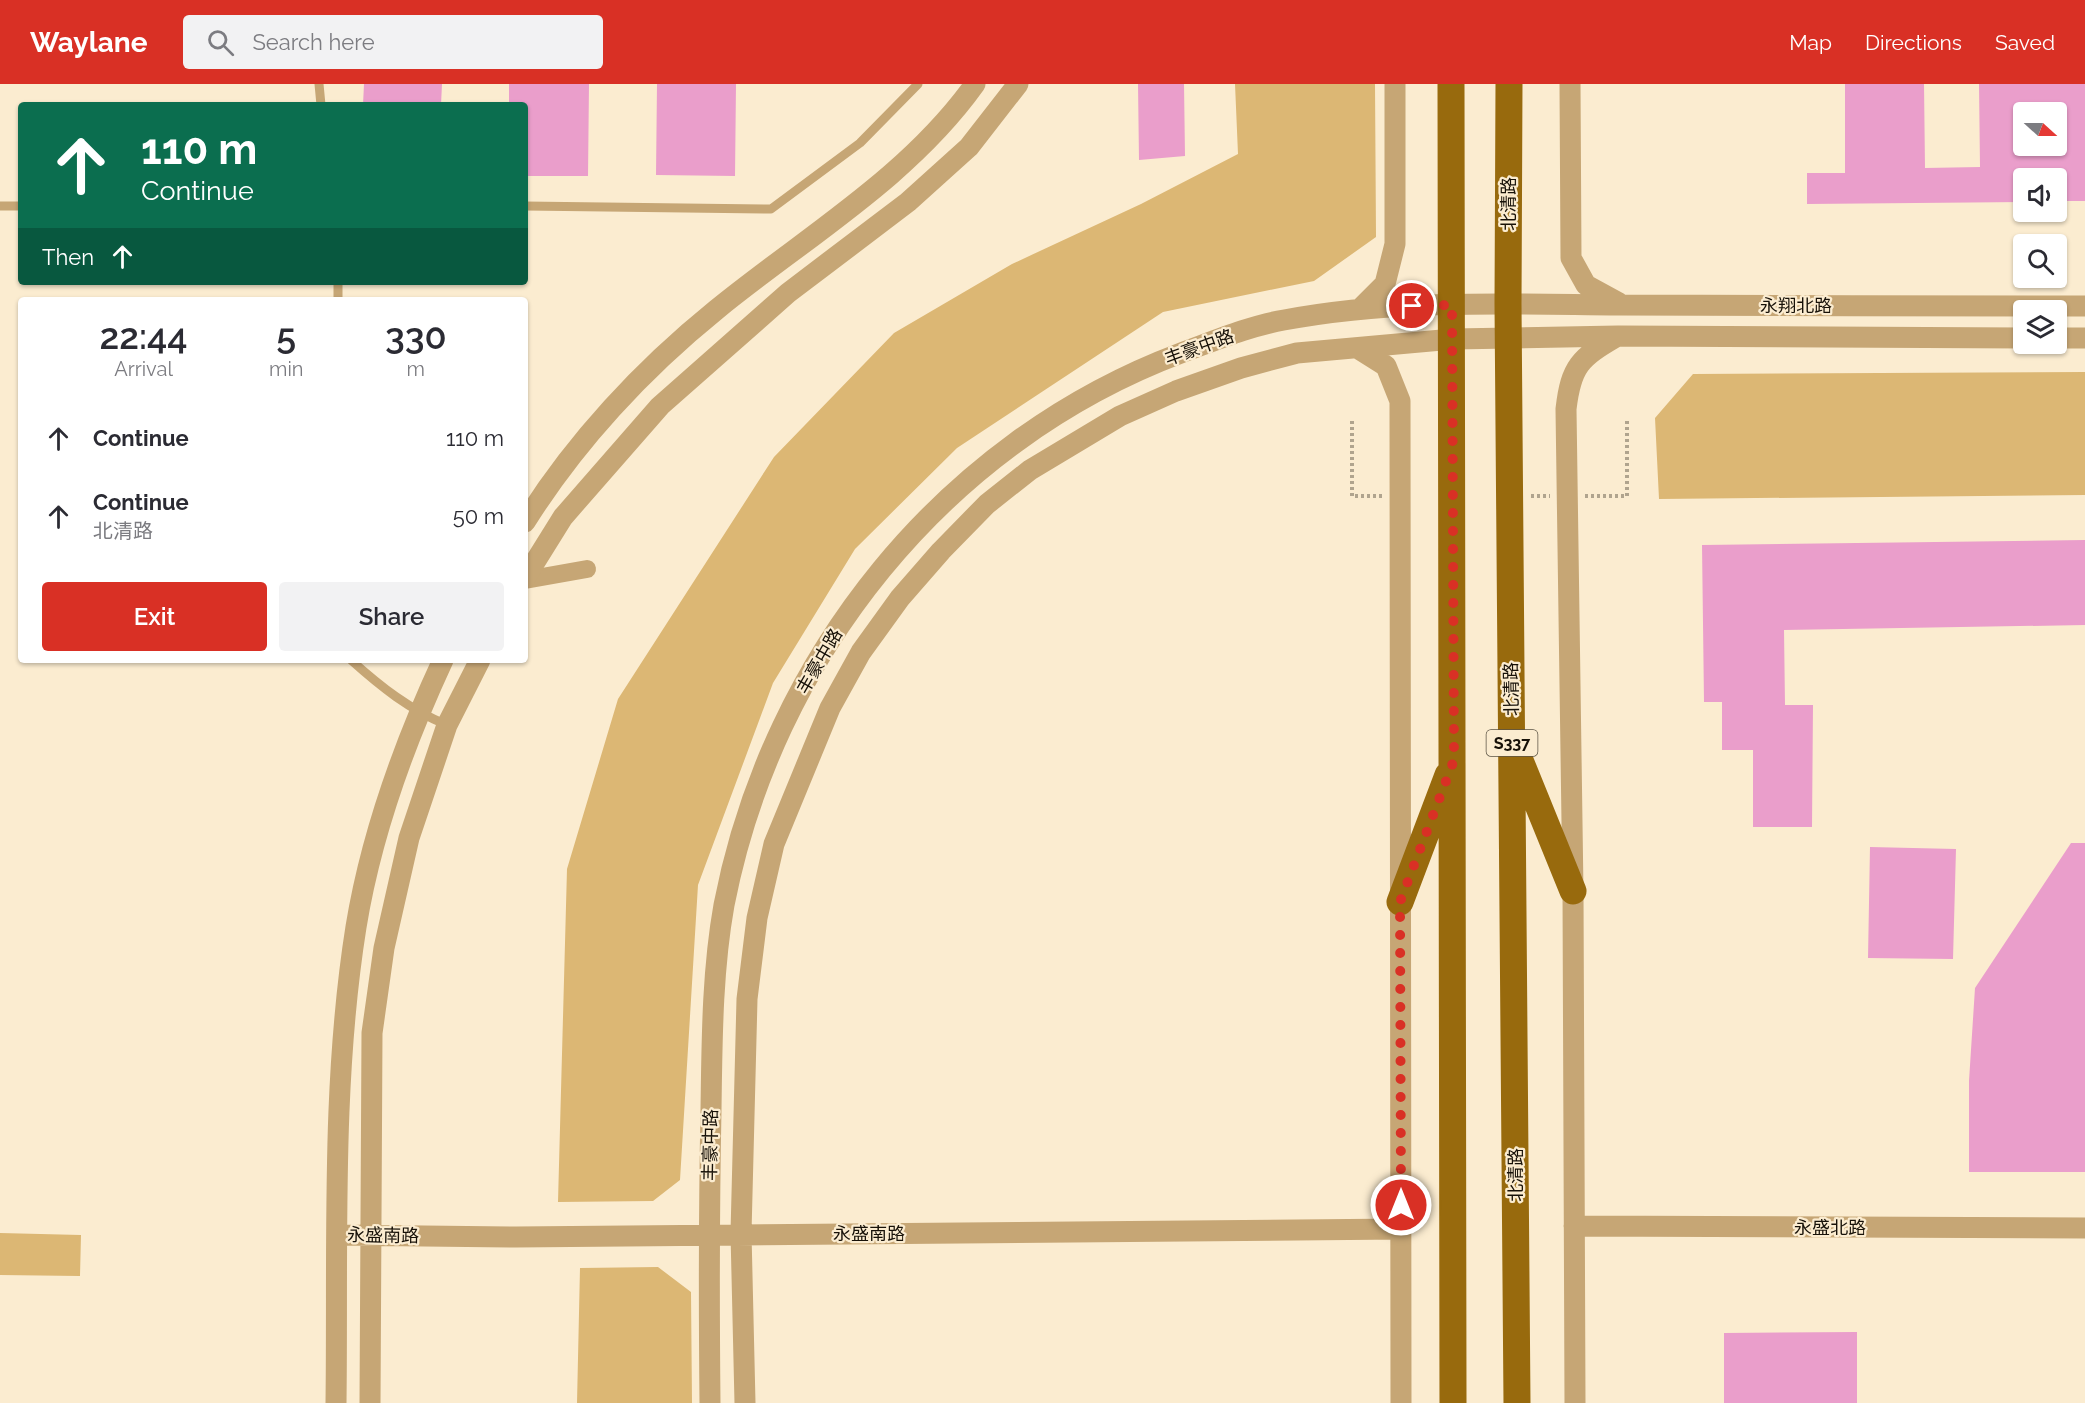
<!DOCTYPE html>
<html lang="en">
<head>
<meta charset="utf-8">
<style>
  :root { --surface:#fff; --page:#f2f2f3; --text:#2b2b33; --muted:#7c7c81; --accent:#d93025 }
  body { margin:0; font-family:Raleway,"Noto Sans SC",sans-serif; background:var(--page); color:var(--text); height:100vh; display:flex; flex-direction:column; font-size:22px; white-space:nowrap }
  * { box-sizing:border-box; margin:0 }
  p { font-size:20px; color:var(--muted) }
  .icon { flex:none; width:33px; height:33px; fill:none; stroke:currentColor; stroke-width:2; stroke-linecap:round; stroke-linejoin:round }
  .map { position:relative; flex:1; overflow:hidden }
  .panel { position:absolute; left:18px; top:213px; width:510px; height:366px; display:flex; flex-direction:column; background:var(--surface); border-radius:6px; box-shadow:0 2px 4px #0004 }
  .panel>* { flex:none }
  .banner { position:absolute; left:18px; top:18px; width:510px; height:183px; border-radius:6px; box-shadow:0 2px 4px #0004; background:#0b6e4f; color:#fff; overflow:hidden }
  .needle { width:39px; rotate:111deg }
  .fabs { position:absolute; left:2013px; top:18px; display:grid; gap:12px }
  .fabs a { display:grid; place-items:center; width:54px; height:54px; border-radius:6px; background:var(--surface); box-shadow:0 2px 4px #0004; font-size:30px }
  .pin { position:absolute; display:grid; place-items:center; width:51px; height:51px; color:#fff; margin:-26px; border:3px solid #fff; border-radius:50%; box-shadow:0 2px 6px #0007 }
  .me { position:absolute; width:66px; margin:-33px; rotate:0deg; stroke-linejoin:round; filter:drop-shadow(0 0 4px #0008) }
  .turn { display:flex; align-items:center; gap:21px; height:126px; padding:0 24px; font-size:27px }
  .turn .icon { width:78px; height:78px; stroke-width:2.5 }
  .turn b { display:block; font-size:42px; line-height:51px }
  .then { display:flex; align-items:center; height:57px; padding:0 24px; background:#0003; gap:12px; font-size:22px }
  .eta { display:flex; justify-content:space-evenly; align-items:center; height:102px; text-align:center }
  .eta b { font-size:36px; font-weight:600; line-height:42px }
  .action { display:flex; gap:12px; margin-top:auto; padding:12px 24px }
  .action a { flex:1; height:69px; border-radius:6px; background:var(--accent); color:#fff; font-size:24px; font-weight:600; line-height:69px; text-align:center }
  .action a+a { background:var(--page); color:var(--text) }
  ul { padding:0; list-style:none }
  li { display:flex; align-items:center; gap:18px; height:78px; padding:0 24px }
  li div { flex:1 }
  li b { display:block; font-size:22px }
  li em { font-style:normal }
  header { display:flex; align-items:center; gap:36px; box-sizing:border-box; height:84px; padding:0 30px; background:var(--accent); color:#fff }
  header strong { font-size:28px }
  nav { display:flex; gap:33px; margin-inline-start:auto; font-size:21px }
  .search { width:420px; height:54px; background:var(--page); display:flex; align-items:center; gap:15px; box-sizing:border-box; padding:0 21px; border-radius:6px; color:var(--muted); font-size:22px }
  .map>svg:first-child { display:block }
  .green { fill:#dcb774 }
  .building { fill:#ea9ecb; fill-rule:evenodd }
  .lines { fill:none; stroke-linecap:round; stroke-linejoin:round }
  .path { stroke:#b0a48e; stroke-width:4; stroke-dasharray:3 3; stroke-linecap:butt }
  .service { stroke:#c6a675; stroke-width:9 }
  .minor { stroke:#c6a675; stroke-width:18 }
  .tertiary { stroke:#c6a675; stroke-width:21 }
  .primary { stroke:#986a0d; stroke-width:27 }
  .route { stroke:#d93025; stroke-width:10; stroke-dasharray:0 18 }
  .labels { text-anchor:middle; dominant-baseline:central; stroke-width:4.5; stroke-linejoin:round; paint-order:stroke }
  .shield { fill:#fbecd0; stroke:#5b5344; stroke-width:1.5 }
  .shield-label { font-size:16px; font-weight:bold; fill:#171108 }
  .street-label { font-size:18px; fill:#171108; stroke:#fbecd0 }
</style>
</head>
<body>
<header>
<strong>Waylane</strong>
<div class="search"><svg class="icon" aria-label="search" viewBox="0 0 24 24"><circle cx="10" cy="10" r="6"/><path d="M15 15l6 6"/></svg>Search here</div>
<nav><a>Map</a><a>Directions</a><a>Saved</a></nav>
</header>
<div class="map">
<svg width="2085" height="1319" viewBox="0 0 2085 1319">
  <rect width="100%" height="100%" fill="#fbecd0"/>
  <path class="green" d="M1235,0H1375L1376,153L1314,197L1163,228L957,364L855,465L773,599L698,801L680,1096L653,1117L558,1118L567,785L618,615L774,373L894,249L1012,180L1141,120L1238,70Z
    M2085,288V411L1659,415L1655,334L1693,290Z
    M0,1149L81,1151L80,1192L0,1191Z
    M658,1183L691,1208L692,1319H577L580,1184Z"/>
  <path class="building" d="M364,0H442L441,21H363Z
    M509,0H589L588,92H525V21H509Z
    M657,0H736L735,92L656,91Z
    M1138,0H1184L1185,72L1139,76Z
    M1845,0H1924L1925,84L1980,83L1979,0H2085V117H2056V94H2024V118L1807,120V89H1845ZM2024,28H2056V62H2024Z
    M2085,456V541L1784,546L1785,621H1813L1812,743H1753V666H1722V618H1704L1702,461Z
    M2071,759H2085V1088H1969V997L1975,904Z
    M1870,763L1956,765L1953,875L1868,874Z
    M1857,1248V1319H1724V1249Z"/>
  <g class="lines">
    <path class="path" d="M1352,337V412H1382
      M1531,412H1550
      M1585,412H1627V336"/>
    <path class="service" d="M319,0L321,21
      M0,122H21
      M525,122L771,125L860,59L918,0
      M338,216V198
      M351,576C381,603 410,626 447,641"/>
    <path class="minor" d="M525,496L587,485"/>
    <path class="tertiary" d="M1570,0L1571,174L1586,201L1619,219
      M1362,223L1385,200L1395,160V0
      M2056,254H2085
      M1359,265L1386,282L1400,317L1401,1319
      M525,438C575,358 643,285 716,226C804,154 908,94 975,0
      M525,494L563,433L660,322L788,209L908,118L969,63L1018,0
      M1574,1142L2085,1144
      M338,1151L516,1153L1401,1145
      M336,1319C338,1161 331,1000 356,843C371,751 404,660 443,576
      M370,1319L372,949L384,864L409,754L447,641L480,576
      M710,1319C709,1221 709,1124 711,1026C712,958 712,888 724,821C772,573 944,358 1181,269C1214,257 1249,242 1284,236C1394,215 1507,220 1619,221C1774,222 1930,222 2085,222
      M745,1319L741,1149L747,915L757,834L774,760L830,624L861,568L900,514L941,467L987,420L1030,386L1120,332L1176,307L1241,284L1297,269L1453,255L1618,252L2024,254
      M1575,1319L1573,807L1566,325C1571,282 1580,274 1616,253"/>
    <path class="primary" d="M1451,0L1453,1319
      M1509,0L1508,220L1517,1319
      M1517,669L1573,807
      M1400,818L1448,691"/>
  </g>
  <g class="lines">
    <path class="route" d="M1401,1121L1400,818L1454,676L1452,221L1412,222"/>
  </g>
  <g class="labels">
    <rect class="shield" x="1486.5" y="646" width="51" height="26" rx="4.5"/>
    <g class="shield-label">
      <text x="1512" y="659">S337</text>
    </g>
    <g class="street-label">
      <text transform="translate(1508 120) rotate(-90)">北清路</text>
      <text x="1796" y="221">永翔北路</text>
      <text transform="translate(1199 263) rotate(-20)">丰豪中路</text>
      <text transform="translate(819 577) rotate(-60)">丰豪中路</text>
      <text transform="translate(1511 605) rotate(-91)">北清路</text>
      <text transform="translate(710 1061) rotate(-89)">丰豪中路</text>
      <text transform="translate(1515 1091) rotate(-90)">北清路</text>
      <text x="1830" y="1143">永盛北路</text>
      <text x="869" y="1149">永盛南路</text>
      <text transform="translate(383 1151) rotate(1)">永盛南路</text>
    </g>
  </g>
</svg>
<div class="fabs">
<a><svg class="needle" viewBox="-14 -14 28 28"><path d="M0-13l5 13h-10z" fill="#e53935"/><path d="M0 13l5-13h-10z" fill="#7c7c81"/></svg></a>
<a><svg class="icon" aria-label="sound" viewBox="0 0 24 24"><path d="M4 9h4l5-4v14l-5-4H4zM17 9q2 3 0 6"/></svg></a>
<a><svg class="icon" aria-label="search" viewBox="0 0 24 24"><circle cx="10" cy="10" r="6"/><path d="M15 15l6 6"/></svg></a>
<a><svg class="icon" aria-label="layers" viewBox="0 0 24 24"><path d="M12 4l9 5-9 5-9-5zM3 14l9 5 9-5"/></svg></a>
</div>
<div class="pin" style="left:1412px;top:222px;background:#d93025"><svg class="icon" aria-label="arrive" viewBox="0 0 24 24"><path d="M6 21V4h12l-3 4 3 4H6"/></svg></div>
<svg class="me" style="left:1401px;top:1121px" viewBox="-20 -20 40 40"><circle r="17" fill="#d93025" stroke="#fff" stroke-width="3"/><path d="M0-11L8 9 0 5-8 9z" fill="#fff"/></svg>
<div class="banner">
<div class="turn"><svg class="icon" aria-label="ahead" viewBox="0 0 24 24"><path d="M12 20V5M6 11l6-6 6 6"/></svg><div><b>110 m</b>Continue</div></div>
<div class="then">Then<svg class="icon" aria-label="ahead" viewBox="0 0 24 24"><path d="M12 20V5M6 11l6-6 6 6"/></svg></div>
</div>
<section class="panel">
<div class="eta">
<div><b>22:44</b><p>Arrival</p></div>
<div><b>5</b><p>min</p></div>
<div><b>330</b><p>m</p></div>
</div>
<ul>
<li><svg class="icon" aria-label="ahead" viewBox="0 0 24 24"><path d="M12 20V5M6 11l6-6 6 6"/></svg><div><b>Continue</b></div><em>110 m</em></li>
<li><svg class="icon" aria-label="ahead" viewBox="0 0 24 24"><path d="M12 20V5M6 11l6-6 6 6"/></svg><div><b>Continue</b><p>北清路</p></div><em>50 m</em></li>
</ul>
<div class="action"><a>Exit</a><a>Share</a></div>
</section>
</div>
</body>
</html>
